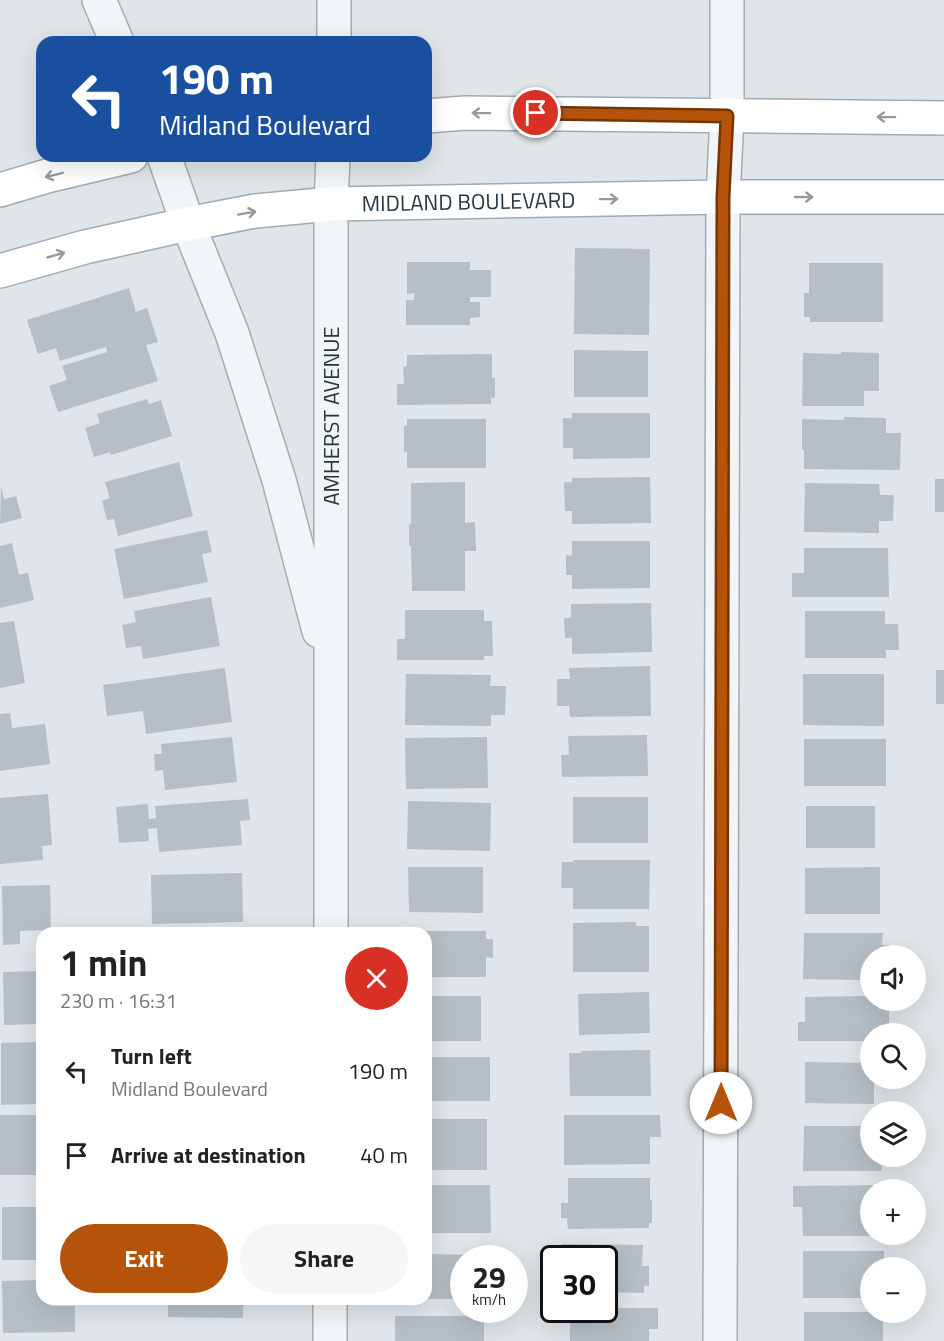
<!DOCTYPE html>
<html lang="en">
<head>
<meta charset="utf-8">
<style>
  :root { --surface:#fff; --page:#f6f6f6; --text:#222; --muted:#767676; --accent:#b45309 }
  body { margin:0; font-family:"Titillium Web",sans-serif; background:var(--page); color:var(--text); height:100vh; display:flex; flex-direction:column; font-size:22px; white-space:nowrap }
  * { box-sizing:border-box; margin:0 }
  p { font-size:20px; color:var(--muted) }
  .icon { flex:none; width:33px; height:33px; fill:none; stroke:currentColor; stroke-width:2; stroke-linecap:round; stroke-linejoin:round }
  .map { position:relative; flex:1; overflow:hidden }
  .sheet { position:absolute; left:36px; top:927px; width:396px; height:378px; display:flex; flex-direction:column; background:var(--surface); border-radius:18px; box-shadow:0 6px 24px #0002 }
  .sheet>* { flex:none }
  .hud { position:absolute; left:36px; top:36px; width:396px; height:126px; border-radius:18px; box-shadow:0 6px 24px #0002; background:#1a4fa0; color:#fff; overflow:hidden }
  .buttons { position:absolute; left:860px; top:945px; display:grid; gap:12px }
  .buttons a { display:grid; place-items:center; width:66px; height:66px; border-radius:50%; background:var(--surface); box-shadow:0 6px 24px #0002; font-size:30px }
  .speed { position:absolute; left:450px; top:1245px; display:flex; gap:12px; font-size:30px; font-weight:700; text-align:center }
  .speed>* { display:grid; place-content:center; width:78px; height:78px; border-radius:50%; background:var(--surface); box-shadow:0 6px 24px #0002; line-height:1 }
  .speed small { font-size:15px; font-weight:400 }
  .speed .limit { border:3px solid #111; border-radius:9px; background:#fff; color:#111 }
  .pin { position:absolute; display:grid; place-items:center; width:51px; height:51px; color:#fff; margin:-26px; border:3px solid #fff; border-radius:50%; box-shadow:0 2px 6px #0007 }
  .me { position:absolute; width:66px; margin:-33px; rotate:0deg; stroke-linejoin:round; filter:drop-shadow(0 0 4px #0008) }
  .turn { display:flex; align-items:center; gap:21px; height:126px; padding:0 24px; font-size:27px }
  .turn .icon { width:78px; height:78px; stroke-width:2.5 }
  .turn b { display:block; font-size:42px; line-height:51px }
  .round { display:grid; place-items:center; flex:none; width:63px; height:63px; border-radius:32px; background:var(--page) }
  .headline { display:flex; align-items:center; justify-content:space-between; height:102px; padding:0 24px }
  h1 { font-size:36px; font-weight:700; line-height:45px }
  .action { display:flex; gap:12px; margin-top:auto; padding:12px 24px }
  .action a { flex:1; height:69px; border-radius:36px; background:var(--accent); color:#fff; font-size:24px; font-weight:700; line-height:69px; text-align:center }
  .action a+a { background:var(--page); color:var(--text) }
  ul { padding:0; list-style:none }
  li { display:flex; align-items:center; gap:18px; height:84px; padding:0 24px }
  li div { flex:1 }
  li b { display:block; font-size:22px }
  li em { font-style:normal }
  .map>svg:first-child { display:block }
  .building { fill:#b6bfc6 }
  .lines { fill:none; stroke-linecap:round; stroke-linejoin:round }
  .minor-casing { stroke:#a4adb3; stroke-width:36 }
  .major-casing { stroke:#9eabb6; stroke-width:36 }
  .minor { stroke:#f2f5f7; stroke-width:33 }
  .major { stroke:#fff; stroke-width:33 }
  .oneway { stroke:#939aa0 }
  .route-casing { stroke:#753606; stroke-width:15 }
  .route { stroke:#b45309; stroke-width:10 }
  .labels { text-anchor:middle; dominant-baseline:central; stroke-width:5; stroke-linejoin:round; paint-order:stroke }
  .street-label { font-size:22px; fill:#273541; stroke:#eff4f7 }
</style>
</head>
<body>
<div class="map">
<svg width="944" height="1341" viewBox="0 0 944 1341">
  <rect width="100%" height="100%" fill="#dfe5e9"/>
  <path class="building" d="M575,248L650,249L649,335L574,334Z
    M407,262H470V270H491V297H470V302H480V317L470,318V325H406V300H414V293L407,294Z
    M809,263H883V322H810V317H804V293H809Z
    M129,288L136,312L147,308L158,342L146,345L158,381L58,412L49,386L67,380L62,366L107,352L106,347L60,361L56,348L38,354L27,320Z
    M574,350L648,351V397H574Z
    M841,352L879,353V391H864V406H802L803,353L841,354Z
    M492,354V378H495V398H491V404L397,405V384H404L403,367L407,366V355Z
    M147,399L149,404L161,400L172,436L111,455L110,452L94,457L85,428L100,423L97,414Z
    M572,413H650V458L573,459V448H563V418H572Z
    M844,417L886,418V433H901L900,470L804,469V450H802V419L844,420Z
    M407,419H486V468H407V452H404V426H407Z
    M179,462L193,516L118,536L114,519L107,520L102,501L110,498L105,482Z
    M650,477L651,523L572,524V511H565L564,482H572V478Z
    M935,479H944V512H935Z
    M465,482V523L475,522L476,551H465V591H412L411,546H409V524L411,525V483Z
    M805,483L879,484L880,495H894L893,521H879V533L804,532Z
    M1,486L4,499L16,496L22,518L0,524Z
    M207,530L212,552L202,554L208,582L124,599L114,549Z
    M572,541H650V588L572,589V575H566V555L572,556Z
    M12,543L19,575L28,573L34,600L0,608V546Z
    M804,548H888L889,597H792V573H804Z
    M211,597L220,646L143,659L141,646L126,648L122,625L136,622L134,611Z
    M651,603L652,652L572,654V638H565L564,618H571V604Z
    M405,610H484V621H492L493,656H484V660H397V639H405Z
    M805,611H885V624H898L899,650H886V658H805Z
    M14,621L25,683L0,688V623Z
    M650,666L651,716L570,717L569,706H557V679H570L569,668Z
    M225,668L232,722L146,734L143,711L107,716L103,685Z
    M936,670H944V704H936Z
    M406,674L491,675L490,686H506L505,715H491V726L405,725Z
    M803,674H884V726L803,725Z
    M10,713L12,728L45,724L50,764L0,771V714Z
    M647,735L648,776L562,777L561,755H569L568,736Z
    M232,737L237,782L165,790L163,770L155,771L154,754H162L161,744Z
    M487,737L488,788L406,789L405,738Z
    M804,739H886V786H804Z
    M48,794L52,845L42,846L43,860L0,864V798Z
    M573,797H648V843H573Z
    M248,799L250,820L240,821L242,845L159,852L157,828L148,829L149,841L119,843L116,807L148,804L149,819L156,818L155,806Z
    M408,801L491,803L490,851L407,849Z
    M806,806H875V848H806Z
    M573,860H650L649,909H573V888H561L562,862H573Z
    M408,867H483V913L409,912Z
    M880,867V914H805V868Z
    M242,873L243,922L152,924L151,875Z
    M50,885L51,930L20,931V944L3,945L2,886Z
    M636,922V926H649V972H573V923Z
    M407,931H486V939H493V958L486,957V977H426V933H407Z
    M804,933H883L882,945H891V956H870V980L803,979Z
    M40,971V978H42V1024L4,1025L3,972Z
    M649,992L650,1033L579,1035L578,994Z
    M426,996H481V1041H426Z
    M870,996V1000H879V1009H889V1025H879V1034H870V1041H798V1022H805V997Z
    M42,1042V1104L1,1105V1043Z
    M650,1050L651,1096H570L569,1053H582L581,1051Z
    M426,1057H490V1101H426Z
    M805,1062L870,1063V1078H874V1104L805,1103Z
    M0,1115H42V1175H0Z
    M564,1115H660L661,1137H650V1164L564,1165Z
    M426,1119H487V1170H426Z
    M804,1126H870V1156H881L882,1171H803Z
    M568,1178H650V1200H652V1223H649V1228L568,1229L567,1218H561V1203H568Z
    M426,1185H490L491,1233H426Z
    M889,1185V1190H870V1236H803L802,1207H793V1186Z
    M2,1207H42V1260H2Z
    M562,1244L643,1245L642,1266H649V1286H644V1293L604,1292V1258H552V1246L562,1247Z
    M803,1251H884V1268H870V1298H803Z
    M426,1254L482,1255V1258H464V1299H426Z
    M42,1280V1299H52V1306H75V1332L3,1333L2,1281Z
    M168,1299H243V1318L168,1317Z
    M604,1308H658V1329H649V1341H570V1310H604Z
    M804,1312H883V1341H804Z
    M395,1316H484V1341H395Z"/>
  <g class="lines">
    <g class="minor-casing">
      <path id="minor" d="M99,0L117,42
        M334,42V0
        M164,156L188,224L232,333L279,480L319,631
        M331,933V204L333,156
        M330,1341V1299
        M720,1341L723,197L727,116V0"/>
    </g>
    <g class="major-casing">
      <g id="major">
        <path d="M426,116L465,113L944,118"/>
        <path d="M0,190L47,176L131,156"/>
        <path id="s1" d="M0,271L85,247L188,224L255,211L331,204L723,197H944"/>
      </g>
    </g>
    <use href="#minor" class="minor"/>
    <use href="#major" class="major"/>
  </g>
  <defs><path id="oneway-shaft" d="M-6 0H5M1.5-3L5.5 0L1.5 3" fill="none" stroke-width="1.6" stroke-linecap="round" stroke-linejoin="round" transform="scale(1.5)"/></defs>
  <g class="oneway">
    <use href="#oneway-shaft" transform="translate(481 113) rotate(-179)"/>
    <use href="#oneway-shaft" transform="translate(886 117) rotate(-179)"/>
    <use href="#oneway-shaft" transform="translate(54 175) rotate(166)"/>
    <use href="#oneway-shaft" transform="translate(804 197)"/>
    <use href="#oneway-shaft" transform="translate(609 199) rotate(-1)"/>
    <use href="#oneway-shaft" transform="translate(247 213) rotate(-10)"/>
    <use href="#oneway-shaft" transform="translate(56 255) rotate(-16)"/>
  </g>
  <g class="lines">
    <g class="route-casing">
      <path id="route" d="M536,113L727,116L723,197L721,1103"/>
    </g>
    <use href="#route" class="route"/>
  </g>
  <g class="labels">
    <g class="street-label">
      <text stroke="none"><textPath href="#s1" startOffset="476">MIDLAND BOULEVARD</textPath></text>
      <text transform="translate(331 416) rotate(-90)">AMHERST AVENUE</text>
    </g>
  </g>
</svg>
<div class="buttons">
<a><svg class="icon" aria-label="sound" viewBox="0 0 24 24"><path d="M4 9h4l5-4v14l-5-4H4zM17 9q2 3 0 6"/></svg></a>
<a><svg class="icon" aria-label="search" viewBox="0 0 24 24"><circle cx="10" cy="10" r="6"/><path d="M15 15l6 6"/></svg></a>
<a><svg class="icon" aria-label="layers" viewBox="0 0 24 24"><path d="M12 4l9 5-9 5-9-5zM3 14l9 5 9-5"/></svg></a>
<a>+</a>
<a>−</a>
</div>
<div class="speed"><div>29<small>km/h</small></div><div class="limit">30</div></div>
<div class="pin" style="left:536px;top:113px;background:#d93025"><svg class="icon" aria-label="arrive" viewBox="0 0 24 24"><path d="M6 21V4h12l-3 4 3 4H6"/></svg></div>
<svg class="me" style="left:721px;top:1103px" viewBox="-20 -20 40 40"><circle r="19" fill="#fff"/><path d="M0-13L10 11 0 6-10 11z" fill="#b45309"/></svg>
<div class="hud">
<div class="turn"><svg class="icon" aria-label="left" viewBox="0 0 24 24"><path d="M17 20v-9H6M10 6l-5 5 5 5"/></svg><div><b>190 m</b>Midland Boulevard</div></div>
</div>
<section class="sheet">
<div class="headline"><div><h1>1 min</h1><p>230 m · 16:31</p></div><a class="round" style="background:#d93025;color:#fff"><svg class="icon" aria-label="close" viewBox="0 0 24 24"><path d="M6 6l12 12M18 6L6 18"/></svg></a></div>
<ul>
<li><svg class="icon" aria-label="left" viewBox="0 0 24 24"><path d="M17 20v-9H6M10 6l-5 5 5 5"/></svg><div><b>Turn left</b><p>Midland Boulevard</p></div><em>190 m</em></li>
<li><svg class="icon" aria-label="arrive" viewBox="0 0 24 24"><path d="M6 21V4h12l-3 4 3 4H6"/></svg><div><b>Arrive at destination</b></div><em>40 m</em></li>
</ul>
<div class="action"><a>Exit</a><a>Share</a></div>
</section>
</div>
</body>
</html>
